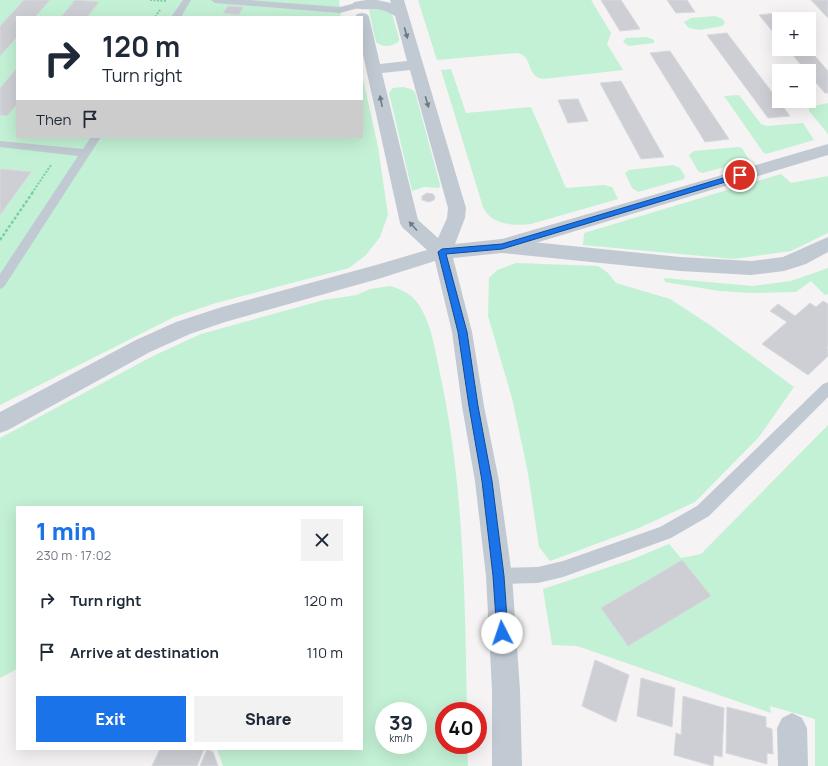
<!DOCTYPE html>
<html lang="en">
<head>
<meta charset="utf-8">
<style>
  :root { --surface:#fff; --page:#f2f2f3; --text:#1f2937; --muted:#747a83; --accent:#1a73e8 }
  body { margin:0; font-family:Manrope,sans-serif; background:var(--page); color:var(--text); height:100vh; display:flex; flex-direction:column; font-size:15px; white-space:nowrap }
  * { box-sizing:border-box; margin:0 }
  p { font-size:13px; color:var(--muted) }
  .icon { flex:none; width:22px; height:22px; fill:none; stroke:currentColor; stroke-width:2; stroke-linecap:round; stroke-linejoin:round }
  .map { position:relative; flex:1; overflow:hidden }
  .drawer { position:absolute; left:16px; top:506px; width:347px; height:244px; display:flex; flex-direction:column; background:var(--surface); border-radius:0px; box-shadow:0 4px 16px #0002 }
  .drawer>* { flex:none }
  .banner { position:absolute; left:16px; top:16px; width:347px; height:122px; border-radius:0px; box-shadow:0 4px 16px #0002; background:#fff; color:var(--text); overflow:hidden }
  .fabs { position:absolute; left:772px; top:12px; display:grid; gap:8px }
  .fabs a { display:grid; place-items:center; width:44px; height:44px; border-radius:0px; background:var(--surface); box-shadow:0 4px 16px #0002; font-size:20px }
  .speed { position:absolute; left:375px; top:702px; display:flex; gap:8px; font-size:20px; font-weight:700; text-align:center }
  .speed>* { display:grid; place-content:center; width:52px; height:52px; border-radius:50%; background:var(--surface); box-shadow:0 4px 16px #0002; line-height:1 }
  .speed small { font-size:10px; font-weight:400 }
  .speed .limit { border:6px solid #d22; background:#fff; color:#111 }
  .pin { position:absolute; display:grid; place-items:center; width:34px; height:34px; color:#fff; margin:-17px; border:2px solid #fff; border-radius:50%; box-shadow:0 1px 4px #0007 }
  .me { position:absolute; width:44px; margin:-22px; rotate:356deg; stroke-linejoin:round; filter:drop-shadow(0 0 3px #0008) }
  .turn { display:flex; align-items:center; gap:14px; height:84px; padding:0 20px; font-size:18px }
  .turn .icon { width:52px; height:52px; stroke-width:2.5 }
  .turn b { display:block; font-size:28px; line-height:34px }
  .then { display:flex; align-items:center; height:38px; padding:0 20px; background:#0003; gap:8px; font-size:15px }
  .round { display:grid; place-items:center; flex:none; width:42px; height:42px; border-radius:0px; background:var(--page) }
  .headline { display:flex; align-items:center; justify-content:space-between; height:68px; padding:0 20px }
  h1 { font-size:24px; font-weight:800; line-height:30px; color:var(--accent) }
  .action { display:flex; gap:8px; margin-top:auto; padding:8px 20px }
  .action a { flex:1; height:46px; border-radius:0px; background:var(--accent); color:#fff; font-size:16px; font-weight:800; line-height:46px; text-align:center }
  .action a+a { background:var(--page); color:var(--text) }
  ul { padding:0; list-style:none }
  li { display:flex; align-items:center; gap:12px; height:52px; padding:0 20px }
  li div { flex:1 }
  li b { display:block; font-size:15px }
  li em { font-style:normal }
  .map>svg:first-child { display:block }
  .green { fill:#c3f1d5; fill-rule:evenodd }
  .building { fill:#cdcfd5; stroke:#d7d9de }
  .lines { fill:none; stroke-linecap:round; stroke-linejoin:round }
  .path-far1 { stroke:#7ad0a6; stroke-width:2; stroke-dasharray:2 1.5; stroke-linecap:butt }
  .path { stroke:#7ad0a6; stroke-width:2.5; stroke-dasharray:3 2; stroke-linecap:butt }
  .service { fill:#c1cad2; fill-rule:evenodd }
  .minor { fill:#c1cad2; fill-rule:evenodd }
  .tertiary { fill:#c1cad2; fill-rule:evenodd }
  .oneway { fill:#6e7983 }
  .route { fill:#1a73e8; stroke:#114b97 }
</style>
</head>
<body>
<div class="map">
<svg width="828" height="766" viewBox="0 0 828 766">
  <rect width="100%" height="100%" fill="#f5f3f3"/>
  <path class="green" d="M0,0H339L341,17H17V137H362V74L378,147L388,215L380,237L366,255L349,268L216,303L174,317L0,405Z
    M418,0H591L611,33L607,44L623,70L543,79C525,76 534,56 517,53L437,60Z
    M371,8H381L392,14L399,38V41C392,47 383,48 376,42L369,10Z
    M715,16L721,18L725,22L723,26L699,30L689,28L686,25L684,22L691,18Z
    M647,37L654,40V43L629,46L623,42L626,38Z
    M451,69L466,113L531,107L566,188L604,185L612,187L618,199L531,224C514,226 491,225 483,207L441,70Z
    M403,87L411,89L415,92L440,185L439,188L424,187L412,191L389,93L393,88Z
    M739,95L761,124L767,126L803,123L814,140L766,154L763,152L724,96Z
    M828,103V134L809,111V107Z
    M738,147L742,148L749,160L748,161L702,173L698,171L689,155L694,151Z
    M673,165L680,168L685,176L684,179L638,192L632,188L625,173L629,170Z
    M781,174L791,183L828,176V233L791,251L734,259L583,245L584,233Z
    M516,263L598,266L608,273L616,283L670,299L710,325L794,387L759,437L695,502L639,528L550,561L539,547L528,473L512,398L488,316L489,278L497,270Z
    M828,268V294L825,295L811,281L796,292L752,293L719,291L665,282L664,278L752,286L791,281Z
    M390,286C404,290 414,296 421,308C433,329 436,356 441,378C464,488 465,599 467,711H444V745H467L468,766H223L217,749H362V507H17V669L0,678V438L153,356L201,334L324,300L357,295L370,289ZM384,711H418V745H384Z
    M828,425V766H815V719L770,706L771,713L577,646L552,645L543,589L633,559L669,544L681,558L701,554Z"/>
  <path class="building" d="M24,0H50L35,17H17V37L0,56V26Z
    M75,0L99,2L87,17H61Z
    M601,0H621L640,29L620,31Z
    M667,0H687L695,12L676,13Z
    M811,0H828V18Z
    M228,6L243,7L239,15L223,13Z
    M778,13L783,19H779V39L759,15Z
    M727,33L790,116L768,118L707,35Z
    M788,49H809L828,71V93H825L809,75V71H806Z
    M670,51L729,139L705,142L650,53Z
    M17,68V104L7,116L0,115V88Z
    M621,81L664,157L641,159L600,83Z
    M578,99L588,121L568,123L558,100Z
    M1,169L31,172L0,215V170Z
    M427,193L433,194L435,197L434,200L429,202L422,200V196Z
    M823,301L828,304V346L827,348L828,349V356L808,375L762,344L787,322L770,311L778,304L795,316L810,303L816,307Z
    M682,560L711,596L628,646L601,608Z
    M595,660L629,675L616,722L582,706Z
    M641,678L675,688L672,727L637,716Z
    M683,696L724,708L722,757L714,755L713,766L674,755L676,733L681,735Z
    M727,707L766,717V727L772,729L773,754L767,753V764L726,753Z
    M160,749H204L197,766H152Z
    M207,749L213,752L218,766H200Z"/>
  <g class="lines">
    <path class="path-far1" d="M150,0L166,1
      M155,17L160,10
      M32,193L51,165"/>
    <path class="path" d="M0,240L33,192"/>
    <path class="service" d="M183,0H191L181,17H171Z
      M211,0H248L340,7L359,2L363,5L362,7L340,13L215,3Z
      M91,137H101L4,287L0,289V274L78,156L0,147V141L83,149Z
      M828,382V397L709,516L671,538L563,577L538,583L499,584L493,582L491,576L493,570L499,568L538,567L563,561L660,527L697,506L823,384Z"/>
    <path class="minor" d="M828,237V252L806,264L784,271L751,275L680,271L502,253L495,251L492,246L495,241L502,239L680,257L751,261L783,257Z
      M792,713L802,718L807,728L808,766H778L777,728L782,718Z"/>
    <path class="tertiary" d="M366,0H377L391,3L390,0H404L466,208L465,218L455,244L502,239L828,144V155L502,253L453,258L472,332L484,406L499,481L512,576L520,690L522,766H492V690L486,576L475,481L462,406L452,332L435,261L378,279L225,322L190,334L150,352L8,430L0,433V412L136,340L176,322L222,307L376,265L427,250L402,227L400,223L362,50V17H355L357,14L362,13L367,14L369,17L380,64L407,61L395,16C375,4 372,12 354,8L352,5L354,2ZM410,70L448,208L447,218L438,238L418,220L382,73Z"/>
  </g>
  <defs><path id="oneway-solid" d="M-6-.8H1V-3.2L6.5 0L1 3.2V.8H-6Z"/></defs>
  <g class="oneway">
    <use href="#oneway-solid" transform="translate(406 33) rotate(74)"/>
    <use href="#oneway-solid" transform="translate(381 101) rotate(-102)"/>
    <use href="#oneway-solid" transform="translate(427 102) rotate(74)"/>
    <use href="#oneway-solid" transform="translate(413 226) rotate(-132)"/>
  </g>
  <path class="route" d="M740,173L742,174V177L502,249L446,254L467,332L478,406L492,481L504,576L508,633L507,637L502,639L498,637L497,633L493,576L482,481L469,406L458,332L438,252L442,249L502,244Z"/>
</svg>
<div class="fabs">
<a>+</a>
<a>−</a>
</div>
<div class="speed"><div>39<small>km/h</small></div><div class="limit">40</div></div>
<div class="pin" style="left:740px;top:175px;background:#d93025"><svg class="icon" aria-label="arrive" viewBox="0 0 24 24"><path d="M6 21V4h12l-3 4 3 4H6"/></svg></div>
<svg class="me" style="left:502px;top:633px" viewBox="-20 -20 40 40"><circle r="19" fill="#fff"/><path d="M0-13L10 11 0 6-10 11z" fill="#1a73e8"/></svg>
<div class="banner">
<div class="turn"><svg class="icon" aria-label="right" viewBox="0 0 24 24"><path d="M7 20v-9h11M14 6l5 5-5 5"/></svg><div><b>120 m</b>Turn right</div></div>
<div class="then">Then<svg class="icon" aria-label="arrive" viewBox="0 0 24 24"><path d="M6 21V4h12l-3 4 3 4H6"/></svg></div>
</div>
<section class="drawer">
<div class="headline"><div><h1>1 min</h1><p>230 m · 17:02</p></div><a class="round"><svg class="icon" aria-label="close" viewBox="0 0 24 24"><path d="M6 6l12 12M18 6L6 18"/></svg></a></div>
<ul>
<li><svg class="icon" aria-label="right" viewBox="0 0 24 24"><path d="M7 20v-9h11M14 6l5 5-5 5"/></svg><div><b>Turn right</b></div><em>120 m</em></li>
<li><svg class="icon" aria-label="arrive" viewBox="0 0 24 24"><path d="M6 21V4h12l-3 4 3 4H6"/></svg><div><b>Arrive at destination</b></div><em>110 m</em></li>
</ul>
<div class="action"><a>Exit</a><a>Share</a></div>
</section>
</div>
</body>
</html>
